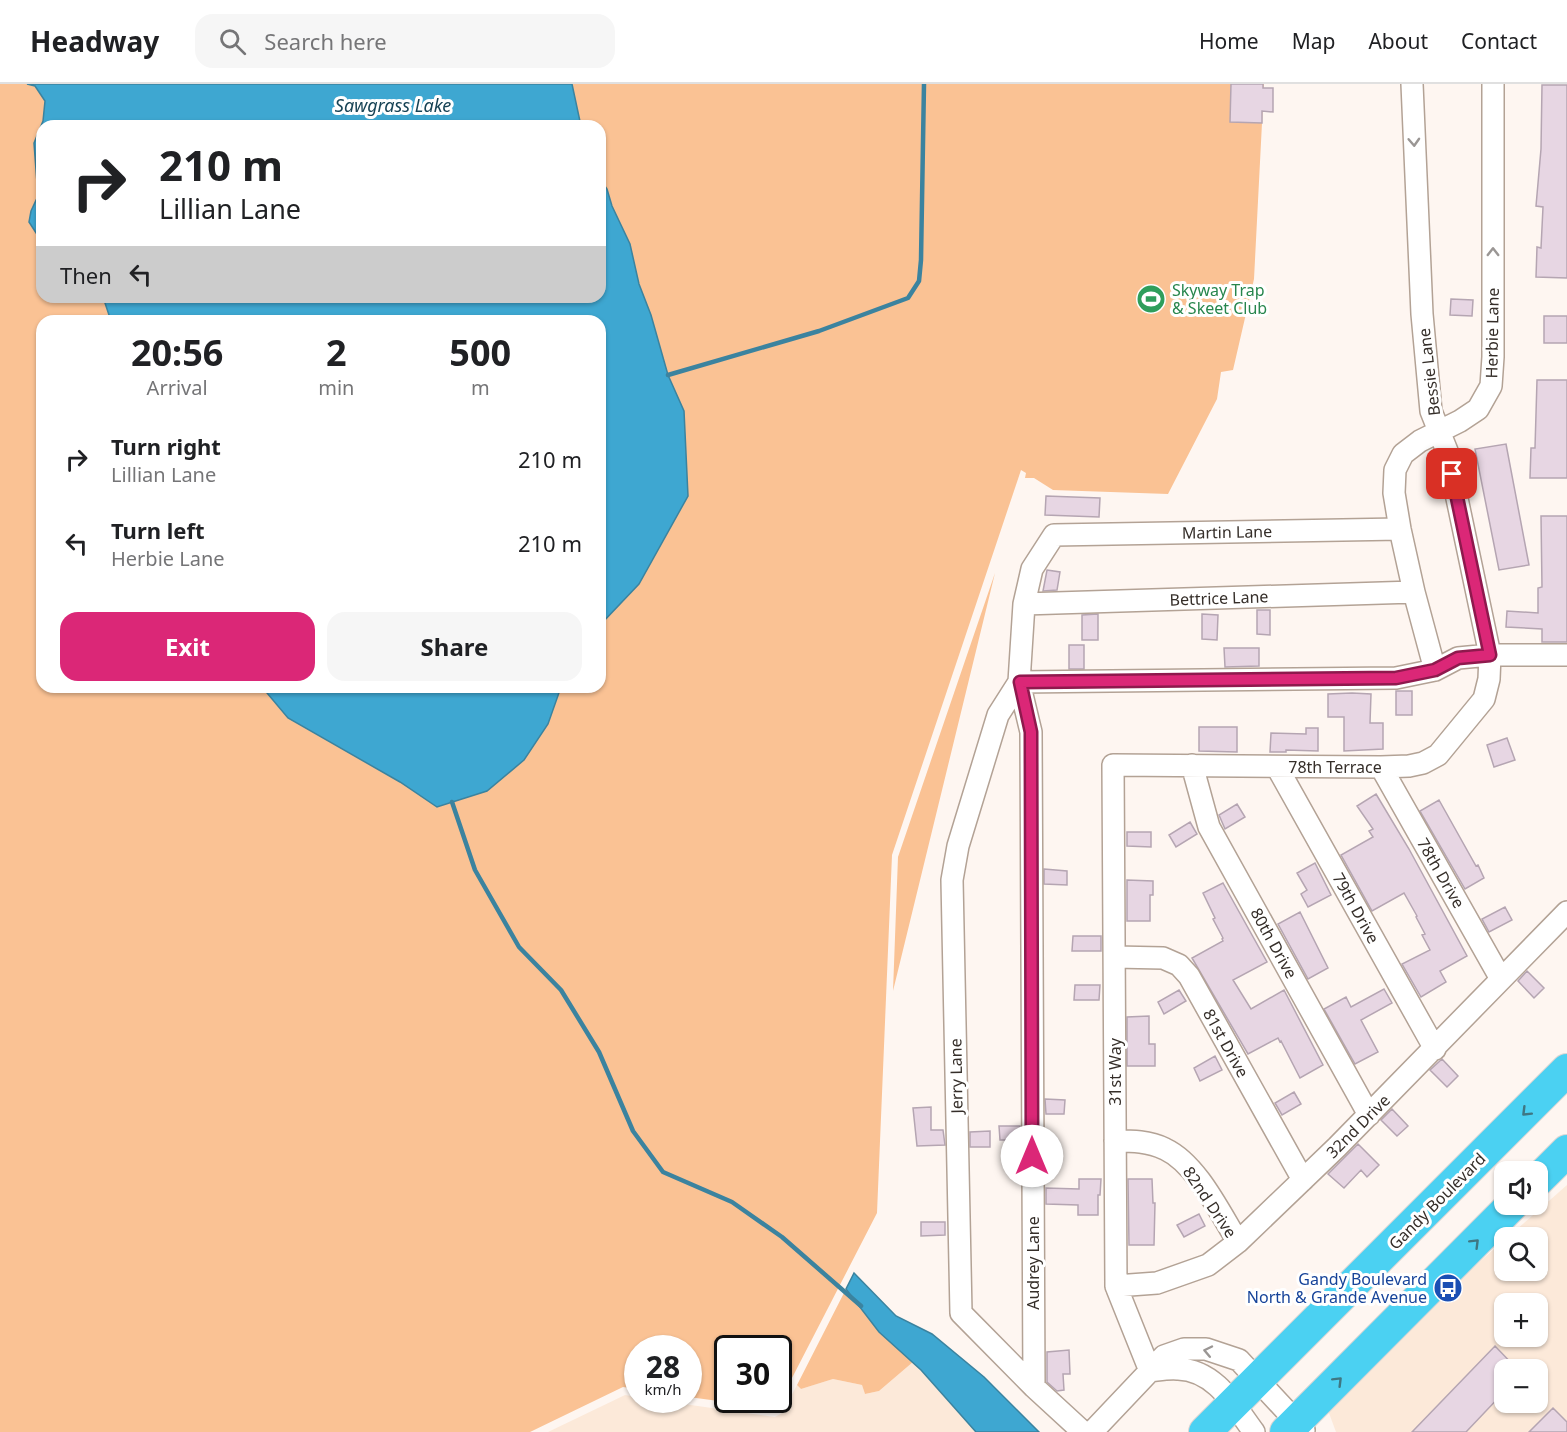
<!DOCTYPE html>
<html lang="en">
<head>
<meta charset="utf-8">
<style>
  :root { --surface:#fff; --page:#f6f6f6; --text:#202124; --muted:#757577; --line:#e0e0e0; --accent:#db2777 }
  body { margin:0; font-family:"Noto Sans",sans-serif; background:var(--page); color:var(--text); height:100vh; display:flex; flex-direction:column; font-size:22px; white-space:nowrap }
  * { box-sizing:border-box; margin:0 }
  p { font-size:20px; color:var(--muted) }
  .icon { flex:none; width:33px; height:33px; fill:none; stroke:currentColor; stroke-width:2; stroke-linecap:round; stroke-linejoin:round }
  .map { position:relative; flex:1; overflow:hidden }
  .details { position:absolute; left:36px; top:231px; width:570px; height:378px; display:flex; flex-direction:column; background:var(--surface); border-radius:18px; box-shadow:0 2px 4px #0004 }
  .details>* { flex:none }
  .hud { position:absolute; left:36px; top:36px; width:570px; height:183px; border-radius:18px; box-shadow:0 2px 4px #0004; background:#fff; color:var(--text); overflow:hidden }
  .buttons { position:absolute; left:1494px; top:1077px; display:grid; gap:12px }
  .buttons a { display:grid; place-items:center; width:54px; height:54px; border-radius:12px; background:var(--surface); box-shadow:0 2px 4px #0004; font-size:30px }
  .speed { position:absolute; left:624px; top:1251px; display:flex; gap:12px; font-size:30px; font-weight:700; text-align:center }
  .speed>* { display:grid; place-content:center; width:78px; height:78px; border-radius:50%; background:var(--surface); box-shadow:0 2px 4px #0004; line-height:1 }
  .speed small { font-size:15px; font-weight:400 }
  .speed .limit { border:3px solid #111; border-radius:9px; background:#fff; color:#111 }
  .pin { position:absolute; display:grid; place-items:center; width:51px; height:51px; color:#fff; margin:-26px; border-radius:12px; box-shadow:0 3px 9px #0006 }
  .me { position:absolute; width:66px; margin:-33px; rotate:0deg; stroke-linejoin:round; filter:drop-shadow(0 0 4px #0008) }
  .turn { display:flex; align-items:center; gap:21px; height:126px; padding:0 24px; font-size:27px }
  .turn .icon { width:78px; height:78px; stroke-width:2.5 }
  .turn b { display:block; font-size:42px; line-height:51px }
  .then { display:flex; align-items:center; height:57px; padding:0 24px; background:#0003; gap:12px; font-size:22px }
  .eta { display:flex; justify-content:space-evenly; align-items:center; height:102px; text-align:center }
  .eta b { font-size:36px; font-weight:700; line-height:42px }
  .button { display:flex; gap:12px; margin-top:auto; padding:12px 24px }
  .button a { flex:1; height:69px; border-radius:18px; background:var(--accent); color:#fff; font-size:24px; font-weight:700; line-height:69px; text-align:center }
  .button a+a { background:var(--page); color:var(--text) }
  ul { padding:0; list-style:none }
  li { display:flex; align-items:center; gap:18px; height:84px; padding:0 24px }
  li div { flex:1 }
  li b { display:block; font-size:22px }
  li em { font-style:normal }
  header { display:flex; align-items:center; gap:36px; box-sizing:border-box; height:84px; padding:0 30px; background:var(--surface); border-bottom:2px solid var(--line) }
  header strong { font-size:28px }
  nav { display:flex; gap:33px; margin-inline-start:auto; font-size:21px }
  .search { width:420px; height:54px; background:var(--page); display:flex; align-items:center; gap:15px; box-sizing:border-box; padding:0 21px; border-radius:18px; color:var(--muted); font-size:22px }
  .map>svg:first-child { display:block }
  .built { fill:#fce9d9; fill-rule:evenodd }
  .green { fill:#fac294; fill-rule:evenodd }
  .water { fill:#3ea7d1; stroke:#3b839f; stroke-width:1.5 }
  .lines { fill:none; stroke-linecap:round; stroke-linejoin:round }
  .stream { stroke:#3b839f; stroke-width:4.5 }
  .building { fill:#e7d6e3; stroke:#b5a5b2; stroke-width:1.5 }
  .minor-casing { stroke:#b3a295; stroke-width:24 }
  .highway-casing { stroke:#d7d5d4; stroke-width:34 }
  .minor { stroke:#fff; stroke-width:21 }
  .highway { stroke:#4bd1f2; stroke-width:32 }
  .oneway { stroke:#9a9694 }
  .oneway2 { stroke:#3f7783 }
  .route-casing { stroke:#8e194d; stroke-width:15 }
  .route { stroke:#db2777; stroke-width:10 }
  .labels { text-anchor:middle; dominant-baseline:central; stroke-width:6; stroke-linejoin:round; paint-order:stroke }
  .leisure-label { font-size:16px; fill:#27864d; stroke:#fff; text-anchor:start }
  .street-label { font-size:16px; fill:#352e29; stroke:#fff }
  .transit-label { font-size:16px; fill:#164399; stroke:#fff; text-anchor:end }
  .water-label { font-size:18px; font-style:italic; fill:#174355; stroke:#fff }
</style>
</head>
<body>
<header>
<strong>Headway</strong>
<div class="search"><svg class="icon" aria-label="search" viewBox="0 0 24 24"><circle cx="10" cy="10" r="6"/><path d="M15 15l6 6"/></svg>Search here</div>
<nav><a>Home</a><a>Map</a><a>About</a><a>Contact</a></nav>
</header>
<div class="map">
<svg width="1567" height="1348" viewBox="0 0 1567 1348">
  <rect width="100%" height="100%" fill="#fef6f1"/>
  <path class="built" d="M1567,1101V1348H1336L1326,1321L1372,1274L1504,1156V1186H1538V1154L1508,1153ZM1504,1220H1538V1252H1504ZM1504,1286H1538V1318H1504Z
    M913,1278L976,1348H548L625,1311L637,1313L638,1316H656L775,1333L782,1329L797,1301L801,1305L833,1295L862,1301L865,1310L879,1307Z"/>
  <path class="green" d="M0,0H1264L1254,195L1233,286L1221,288L1217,315L1168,410L1053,406L1034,394H1025L1026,389L1021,386L892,771L877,1129L776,1325L689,1313L688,1264H638L637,1305L623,1303L530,1348H0ZM42,42H600V213H42ZM42,237H600V603H42ZM728,1264H778V1316H728Z
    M995,489L893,907L898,773Z
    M846,1205L879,1248L913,1278L879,1307L865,1310L862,1301L833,1295L801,1305L797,1301Z"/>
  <path class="water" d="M27,0H572L581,42H42V158L29,138L31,127L38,112L34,59L43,37L45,17L35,2Z
    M600,95L607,105L612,122L630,160L639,200L651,231L668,291L684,327L688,412L639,500L600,541V237H111L103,213H600Z
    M262,603H561L548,640L524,676L487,707L437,723L400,698L288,634Z
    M854,1189L896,1232L932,1250L984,1293L1039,1348H976L921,1286L879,1248L846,1205Z"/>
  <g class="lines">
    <path class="stream" d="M668,291L819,247L908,214L919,197L921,176L924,0
      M452,718L475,786L519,863L561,906L599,968L633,1047L663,1088L732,1118L782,1153L861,1222"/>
  </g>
  <path class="building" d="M1231,0H1263V4H1273V28L1262,27V39L1230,38Z
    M1542,1H1567V194L1536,193L1537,163L1541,164L1543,123L1536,122L1541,65Z
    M1451,215L1473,216L1472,232L1450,231Z
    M1544,232H1567V259H1544Z
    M1537,296H1567V394H1530L1531,364H1535Z
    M1506,360L1529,481L1499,486L1475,365Z
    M1046,412L1100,414L1099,433L1045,431Z
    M1541,432H1567V558H1542V545L1506,543L1507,527L1538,529V504L1542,503Z
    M1047,486L1060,488L1057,506L1043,507Z
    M1257,526H1270V551L1257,550Z
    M1098,530V556H1082V531Z
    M1202,530L1218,531L1217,556L1202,555Z
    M1069,561H1084V585H1069Z
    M1224,564H1259V582L1225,583Z
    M1396,607H1412V631H1396Z
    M1352,609L1371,610L1370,639H1383V665L1344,667V633H1328V610Z
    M1199,643H1237V668L1199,667Z
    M1306,644H1318V667L1286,666V668H1270L1271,649L1306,650Z
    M1507,654L1515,676L1494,683L1487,661Z
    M1376,710L1409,765L1467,872L1440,887L1446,898L1421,913L1402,880L1430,866L1422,851L1425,850L1416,833L1417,832L1404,809L1372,827L1341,771L1373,753L1369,747L1373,745L1357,722Z
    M1439,716L1476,782L1478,781L1484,794L1465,805L1420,727Z
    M1237,720L1245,733L1225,745L1219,731Z
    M1190,738L1197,750L1176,763L1169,751Z
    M1127,748H1151V763L1127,762Z
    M1315,779L1331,811L1308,823L1301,810L1307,806L1297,789Z
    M1044,785L1067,787V801L1044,800Z
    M1127,796L1153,797V811H1150V837H1127Z
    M1223,799L1267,878L1233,896L1251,925L1284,906L1323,981L1300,994L1281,957L1280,958L1278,954L1248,970L1192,874L1223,857L1222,855L1223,854L1213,835L1215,834L1203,809Z
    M1505,823L1512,836L1489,848L1482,835Z
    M1300,828L1328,884L1308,895L1278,840Z
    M1073,852H1101V867H1072Z
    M1527,887L1544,904L1534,914L1518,897Z
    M1075,901H1100L1099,916H1074Z
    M1384,905L1392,919L1361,936L1378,968L1355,980L1324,925L1346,913L1351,923Z
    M1179,906L1186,917L1164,930L1158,918Z
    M1149,932V960H1155V982H1127V933Z
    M1215,972L1222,986L1200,997L1194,984Z
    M1442,975L1458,992L1447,1003L1430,986Z
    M1294,1008L1301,1020L1282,1031L1275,1019Z
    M1045,1015L1065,1016L1064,1030H1046Z
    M931,1023V1046H943L945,1061L917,1062L913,1024Z
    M1392,1025L1408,1042L1397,1052L1381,1036Z
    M999,1042H1020V1056H1000Z
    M990,1047V1063H970V1048Z
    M1358,1060L1379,1081L1367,1093L1361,1086L1344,1104L1328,1090Z
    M1079,1095H1101L1100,1111H1098V1131H1078V1121L1046,1120V1104L1079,1105Z
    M1128,1095H1152L1153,1119H1155L1154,1161H1129Z
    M1199,1130L1205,1142L1184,1153L1177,1141Z
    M921,1138H945V1151L921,1152Z
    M1495,1262L1518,1286H1504V1308L1466,1348H1412Z
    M1069,1266L1070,1290H1063L1064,1306L1057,1307L1047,1298V1268Z
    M1553,1324L1567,1338V1348H1529Z"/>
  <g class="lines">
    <g class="minor-casing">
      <path id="minor" d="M1024,520L1414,508
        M1435,586L1414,508L1400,445L1394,409L1395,386L1403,370L1420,357L1460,337L1478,325L1491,302L1493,273V0
        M1019,598L998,631L958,762L952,796L961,1229L1034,1303L1083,1348
        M1019,598L1396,594L1435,586L1458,574L1490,571H1567
        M1192,681L1209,743L1369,1031
        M1277,683L1435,965
        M1381,683L1501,895
        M1115,873L1163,874L1179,881L1189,892L1303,1096
        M1115,1057C1132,1057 1149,1057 1165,1065C1197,1080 1220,1129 1238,1158
        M1116,1202L1157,1199L1208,1181L1238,1158L1337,1063L1567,828
        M1150,1287L1116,1202L1113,681L1381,683L1409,682L1423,679L1438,671L1484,615L1489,595L1490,571L1447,367L1431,327L1422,230L1412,0
        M1150,1287C1159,1286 1169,1284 1178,1285C1215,1286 1234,1321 1254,1348
        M1034,1303L1031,648L1019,598L1024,520L1032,485L1054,451L1400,445
        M1092,1348L1164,1272L1184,1265H1206L1239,1276L1304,1346"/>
    </g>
    <g class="highway-casing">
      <path id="highway" d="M1538,1096L1567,1067
        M1205,1348L1567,986
        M1286,1348L1513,1120"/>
    </g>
    <use href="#minor" class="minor"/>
    <use href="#highway" class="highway"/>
  </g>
  <defs><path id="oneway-chevron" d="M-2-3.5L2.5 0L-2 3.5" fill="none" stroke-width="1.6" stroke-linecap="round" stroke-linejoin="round" transform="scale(1.5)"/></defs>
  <g class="oneway">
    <use href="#oneway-chevron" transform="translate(1414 58) rotate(87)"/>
    <use href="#oneway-chevron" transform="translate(1493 168) rotate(-90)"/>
    <use href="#oneway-chevron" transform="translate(1208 1267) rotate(-168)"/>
  </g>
  <g class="oneway2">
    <use href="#oneway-chevron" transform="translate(1526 1028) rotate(135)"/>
    <use href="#oneway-chevron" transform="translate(1475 1159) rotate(-45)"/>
    <use href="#oneway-chevron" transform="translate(1338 1297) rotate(-45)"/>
  </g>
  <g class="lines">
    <g class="route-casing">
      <path id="route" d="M1032,1072L1031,648L1020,598L1396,594L1435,586L1458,574L1490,571L1452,390"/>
    </g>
    <use href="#route" class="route"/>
  </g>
  <defs>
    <g id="stadium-disc" transform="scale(1.5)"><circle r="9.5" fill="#2e9e5b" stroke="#fff"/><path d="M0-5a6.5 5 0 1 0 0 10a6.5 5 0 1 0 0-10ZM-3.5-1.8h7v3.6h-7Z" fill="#fff"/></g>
    <g id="bus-disc" transform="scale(1.5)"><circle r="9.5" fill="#1a4fb4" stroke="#fff"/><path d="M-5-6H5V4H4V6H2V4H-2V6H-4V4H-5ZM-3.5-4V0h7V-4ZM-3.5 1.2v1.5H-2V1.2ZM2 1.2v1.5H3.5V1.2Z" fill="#fff"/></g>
  </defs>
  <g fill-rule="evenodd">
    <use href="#stadium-disc" x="1151" y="215"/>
    <use href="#bus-disc" x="1448" y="1204"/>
  </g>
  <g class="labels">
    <g class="leisure-label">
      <text x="1172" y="206">Skyway Trap<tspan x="1172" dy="18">&amp; Skeet Club</tspan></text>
    </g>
    <g class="street-label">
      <text transform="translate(1492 249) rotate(-89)">Herbie Lane</text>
      <text transform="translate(1429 288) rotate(-97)">Bessie Lane</text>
      <text transform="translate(1227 448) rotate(-1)">Martin Lane</text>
      <text transform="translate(1219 514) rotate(-2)">Bettrice Lane</text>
      <text x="1335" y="683">78th Terrace</text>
      <text transform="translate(1441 789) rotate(60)">78th Drive</text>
      <text transform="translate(1356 824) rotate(61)">79th Drive</text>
      <text transform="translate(1274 859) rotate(61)">80th Drive</text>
      <text transform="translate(1226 959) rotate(61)">81st Drive</text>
      <text transform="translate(1115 988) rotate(-90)">31st Way</text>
      <text transform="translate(956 992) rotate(-91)">Jerry Lane</text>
      <text transform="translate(1358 1042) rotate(-45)">32nd Drive</text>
      <text transform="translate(1437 1117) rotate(-45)">Gandy Boulevard</text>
      <text transform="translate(1210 1118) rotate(56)">82nd Drive</text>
      <text transform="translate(1033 1179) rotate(-90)">Audrey Lane</text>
    </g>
    <g class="transit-label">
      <text x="1427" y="1195">Gandy Boulevard<tspan x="1427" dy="18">North &amp; Grande Avenue</tspan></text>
    </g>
    <g class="water-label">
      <text x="393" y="21">Sawgrass Lake</text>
    </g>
  </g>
</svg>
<div class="buttons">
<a><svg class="icon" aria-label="sound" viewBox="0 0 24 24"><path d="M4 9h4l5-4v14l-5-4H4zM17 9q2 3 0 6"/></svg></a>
<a><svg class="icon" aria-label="search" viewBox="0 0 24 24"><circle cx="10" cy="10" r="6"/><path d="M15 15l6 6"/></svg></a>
<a>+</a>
<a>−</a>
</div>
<div class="speed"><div>28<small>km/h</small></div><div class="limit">30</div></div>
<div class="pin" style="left:1452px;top:390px;background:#d93025"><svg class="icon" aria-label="arrive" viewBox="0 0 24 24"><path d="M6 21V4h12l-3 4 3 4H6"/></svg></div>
<svg class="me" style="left:1032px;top:1072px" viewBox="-20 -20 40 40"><circle r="19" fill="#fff"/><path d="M0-13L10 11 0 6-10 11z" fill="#db2777"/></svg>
<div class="hud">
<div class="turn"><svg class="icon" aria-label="right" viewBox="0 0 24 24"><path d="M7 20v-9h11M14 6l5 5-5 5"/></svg><div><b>210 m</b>Lillian Lane</div></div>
<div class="then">Then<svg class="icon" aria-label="left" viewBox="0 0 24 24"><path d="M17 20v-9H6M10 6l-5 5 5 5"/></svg></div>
</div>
<section class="details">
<div class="eta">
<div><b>20:56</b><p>Arrival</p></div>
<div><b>2</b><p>min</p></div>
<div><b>500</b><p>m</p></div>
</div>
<ul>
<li><svg class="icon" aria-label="right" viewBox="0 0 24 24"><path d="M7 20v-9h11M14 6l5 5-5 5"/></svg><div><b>Turn right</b><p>Lillian Lane</p></div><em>210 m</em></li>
<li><svg class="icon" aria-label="left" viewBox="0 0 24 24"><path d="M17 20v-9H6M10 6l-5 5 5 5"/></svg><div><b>Turn left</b><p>Herbie Lane</p></div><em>210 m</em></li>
</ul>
<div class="button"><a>Exit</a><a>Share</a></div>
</section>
</div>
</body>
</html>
